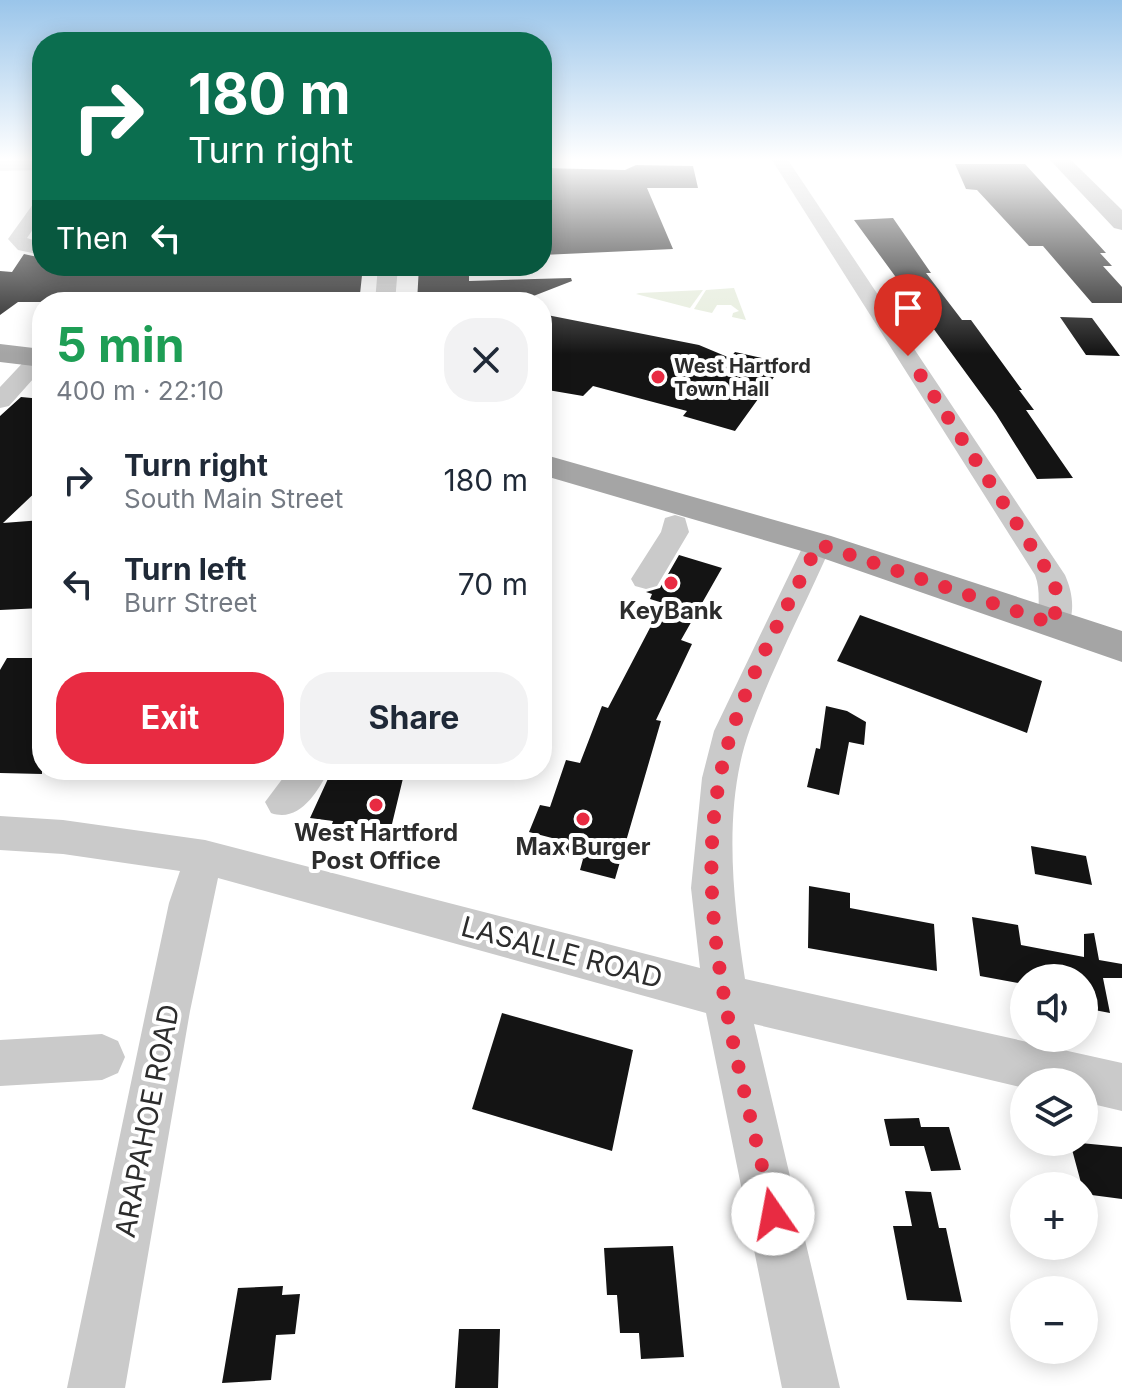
<!DOCTYPE html>
<html lang="en">
<head>
<meta charset="utf-8">
<style>
  :root { --surface:#fff; --page:#f2f2f3; --text:#1f2937; --muted:#747a83; --accent:#e82b42 }
  body { margin:0; font-family:Inter,sans-serif; background:var(--page); color:var(--text); height:100vh; display:flex; flex-direction:column; font-size:30px; white-space:nowrap }
  * { box-sizing:border-box; margin:0 }
  p { font-size:26px; color:var(--muted) }
  .icon { flex:none; width:44px; height:44px; fill:none; stroke:currentColor; stroke-width:2; stroke-linecap:round; stroke-linejoin:round }
  .map { position:relative; flex:1; overflow:hidden }
  .drawer { position:absolute; left:32px; top:292px; width:520px; height:488px; display:flex; flex-direction:column; background:var(--surface); border-radius:32px; box-shadow:0 4px 20px #0003 }
  .drawer>* { flex:none }
  .top-card { position:absolute; left:32px; top:32px; width:520px; height:244px; border-radius:32px; box-shadow:0 4px 20px #0003; background:#0b6e4f; color:#fff; overflow:hidden }
  .tools { position:absolute; left:1010px; top:964px; display:grid; gap:16px }
  .tools a { display:grid; place-items:center; width:88px; height:88px; border-radius:50%; background:var(--surface); box-shadow:0 4px 20px #0003; font-size:40px }
  .pin { position:absolute; display:grid; place-items:center; width:68px; height:68px; color:#fff; margin:-82px -34px; border-radius:50% 50% 50% 0; rotate:-45deg; box-shadow:0 0 8px #0007 }
  .pin .icon { rotate:45deg }
  .me { position:absolute; width:88px; margin:-44px; rotate:348deg; stroke-linejoin:round; filter:drop-shadow(0 0 6px #0008) }
  .turn { display:flex; align-items:center; gap:28px; height:168px; padding:0 24px; font-size:36px }
  .turn .icon { width:104px; height:104px; stroke-width:2.5 }
  .turn b { display:block; font-size:56px; line-height:68px }
  .then { display:flex; align-items:center; height:76px; padding:0 24px; background:#0003; gap:16px; font-size:30px }
  .round { display:grid; place-items:center; flex:none; width:84px; height:84px; border-radius:32px; background:var(--page) }
  .summary { display:flex; align-items:center; justify-content:space-between; height:136px; padding:0 24px }
  h1 { font-size:48px; font-weight:700; line-height:60px; color:#1e9e55 }
  .cta { display:flex; gap:16px; margin-top:auto; padding:16px 24px }
  .cta a { flex:1; height:92px; border-radius:32px; background:var(--accent); color:#fff; font-size:32px; font-weight:700; line-height:92px; text-align:center }
  .cta a+a { background:var(--page); color:var(--text) }
  ul { padding:0; list-style:none }
  li { display:flex; align-items:center; gap:24px; height:104px; padding:0 24px }
  li div { flex:1 }
  li b { display:block; font-size:30px }
  li em { font-style:normal }
  .map>svg:first-child { display:block }
  .green { fill:#e4ebda }
  .building { fill:#141414 }
  .lines { fill:none; stroke-linecap:round; stroke-linejoin:round }
  .minor { fill:#cacaca; fill-rule:evenodd }
  .major { fill:#a5a5a5; fill-rule:evenodd }
  .route { stroke:#e82b42; stroke-width:14; stroke-dasharray:0 25.2 }
  .poi-dot { fill:#e82b42; stroke:#fff; stroke-width:3 }
  .labels { text-anchor:middle; dominant-baseline:central; stroke-width:8; stroke-linejoin:round; paint-order:stroke }
  .far-poi-label { font-size:20px; font-weight:bold; fill:#2d2d2d; stroke:#fff; text-anchor:start }
  .poi-label { font-size:24px; font-weight:bold; fill:#2d2d2d; stroke:#fff }
  .near-street-label { font-size:28px; fill:#2d2d2d; stroke:#fff }
</style>
</head>
<body>
<div class="map">
<svg width="1122" height="1388" viewBox="0 0 1122 1388">
  <rect width="100%" height="100%" fill="#fff"/>
  <path class="green" d="M734,288L746,320L732,317L733,313L739,311L731,305H717L712,313L694,309L706,290Z
    M703,290L690,308L636,294L639,293Z"/>
  <path class="building" d="M955,164H1025L1106,253H1100L1112,266H1103L1122,287V303H1092L1043,246H1029L977,190L966,189Z
    M636,165L693,166L698,188H647L673,249L542,255V168L625,170Z
    M893,218L931,273H926L962,320H971L1022,390H1019L1034,410H1026L1073,478L1037,479L996,414L854,220Z
    M24,254L42,258V266H184L181,272L232,270L237,266H363L360,294H351L350,302H18L0,315V271L12,272Z
    M419,266H469V281L571,278L572,281L518,302H417Z
    M542,314L699,345L730,358L735,352L784,363L735,431L683,416L687,411L593,386L583,396L542,389Z
    M1060,317L1092,318L1120,356L1086,355Z
    M21,397L42,399V486L3,523L42,520V608L0,610V416Z
    M679,555L722,568L681,640L692,644L656,720L661,721L615,879L580,870L583,859L549,847L552,838L529,832L540,805L550,807L566,760L580,763L602,706L608,708L663,603L650,599L652,594L646,592L660,588Z
    M860,615L1042,681L1027,733L837,661Z
    M7,658H42V774L0,773V670Z
    M826,706L847,711L866,722L864,745L849,742L839,795L807,787L816,748L820,749Z
    M332,770H405L392,824H332L333,821L310,818Z
    M1031,846L1086,856L1092,885L1035,874Z
    M809,886L850,893V908L934,924L937,971L808,948Z
    M972,917L1018,925L1021,945L1084,957V934L1094,933L1099,960L1122,964V978H1103L1110,1013L1084,1008V978H1024V984L980,976Z
    M502,1013L633,1050L612,1151L472,1109Z
    M919,1118L921,1127H949L961,1170L931,1171L924,1146H890L884,1119Z
    M1070,1142L1122,1147V1199L1084,1194Z
    M905,1191L931,1192L939,1228H946L962,1302L907,1300L893,1226H912Z
    M673,1246L684,1357L641,1359L639,1333H620L617,1295H607L604,1248Z
    M283,1286L282,1295L300,1294L295,1334L276,1335L271,1380L222,1383L238,1288Z
    M459,1329H500L498,1388H455Z"/>
  <g class="lines">
    <path class="minor" d="M42,160V170L0,171V161Z
      M772,160H788L1065,575C1073,593 1076,614 1065,632L1054,635L1043,632C1034,617 1043,595 1035,575Z
      M42,199V216L27,238L42,243V255L18,250L8,239L36,200Z
      M378,266H398L395,302H375Z
      M42,352V369L9,406L0,408V387L32,353Z
      M675,515L685,518L689,532L657,586L646,589L635,586L631,579L661,532L665,518Z
      M818,535L828,537L832,544C805,605 773,666 750,729C722,806 733,900 745,979L1122,1063V1111L1084,1102V1082H1024V1088L754,1024L840,1388H782L706,1013L218,878L190,1011L125,1388H67L146,1011L169,903L180,871L63,854L0,850V816L63,820L205,840L700,968L691,888L702,778L714,731L804,544L808,537Z
      M289,770H329C317,793 299,823 271,813L265,802Z
      M102,1034L118,1041L125,1057L118,1073L102,1080L0,1086V1040Z"/>
    <path class="major" d="M1050,160H1071L1122,210V230L1114,228Z
      M0,344L42,349V367L0,362Z
      M542,454L831,536L1122,631V662L805,552L542,475Z"/>
  </g>
  <linearGradient id="sky" x2="0" y2="1"><stop stop-color="#9ac5ea"/><stop offset="0.45" stop-color="#fff"/><stop offset="1" stop-color="#fff" stop-opacity="0"/></linearGradient>
  <rect width="1122" height="354" fill="url(#sky)"/>
  <g class="lines">
    <path class="route" d="M773,1214C739,1057 680,890 732,731C753,666 789,605 818,544L1054,624L1057,592L1050,575L908,356"/>
  </g>
  <g class="poi-dot">
    <circle cx="658" cy="377" r="8"/>
    <circle cx="671" cy="583" r="8"/>
    <circle cx="376" cy="805" r="8"/>
    <circle cx="583" cy="819" r="8"/>
  </g>
  <g class="labels">
    <g class="far-poi-label">
      <text x="674" y="366">West Hartford<tspan x="674" dy="23">Town Hall</tspan></text>
    </g>
    <g class="poi-label">
      <text x="671" y="610">KeyBank</text>
      <text x="376" y="832">West Hartford<tspan x="376" dy="28">Post Office</tspan></text>
      <text x="583" y="846">Max Burger</text>
    </g>
    <g class="near-street-label">
      <text transform="translate(562 952) rotate(15)">LASALLE ROAD</text>
      <text transform="translate(147 1121) rotate(-79)">ARAPAHOE ROAD</text>
    </g>
  </g>
</svg>
<div class="tools">
<a><svg class="icon" aria-label="sound" viewBox="0 0 24 24"><path d="M4 9h4l5-4v14l-5-4H4zM17 9q2 3 0 6"/></svg></a>
<a><svg class="icon" aria-label="layers" viewBox="0 0 24 24"><path d="M12 4l9 5-9 5-9-5zM3 14l9 5 9-5"/></svg></a>
<a>+</a>
<a>−</a>
</div>
<div class="pin" style="left:908px;top:356px;background:#d93025"><svg class="icon" aria-label="arrive" viewBox="0 0 24 24"><path d="M6 21V4h12l-3 4 3 4H6"/></svg></div>
<svg class="me" style="left:773px;top:1214px" viewBox="-20 -20 40 40"><circle r="19" fill="#fff"/><path d="M0-13L10 11 0 6-10 11z" fill="#e82b42"/></svg>
<div class="top-card">
<div class="turn"><svg class="icon" aria-label="right" viewBox="0 0 24 24"><path d="M7 20v-9h11M14 6l5 5-5 5"/></svg><div><b>180 m</b>Turn right</div></div>
<div class="then">Then<svg class="icon" aria-label="left" viewBox="0 0 24 24"><path d="M17 20v-9H6M10 6l-5 5 5 5"/></svg></div>
</div>
<section class="drawer">
<div class="summary"><div><h1>5 min</h1><p>400 m · 22:10</p></div><a class="round"><svg class="icon" aria-label="close" viewBox="0 0 24 24"><path d="M6 6l12 12M18 6L6 18"/></svg></a></div>
<ul>
<li><svg class="icon" aria-label="right" viewBox="0 0 24 24"><path d="M7 20v-9h11M14 6l5 5-5 5"/></svg><div><b>Turn right</b><p>South Main Street</p></div><em>180 m</em></li>
<li><svg class="icon" aria-label="left" viewBox="0 0 24 24"><path d="M17 20v-9H6M10 6l-5 5 5 5"/></svg><div><b>Turn left</b><p>Burr Street</p></div><em>70 m</em></li>
</ul>
<div class="cta"><a>Exit</a><a>Share</a></div>
</section>
</div>
</body>
</html>
